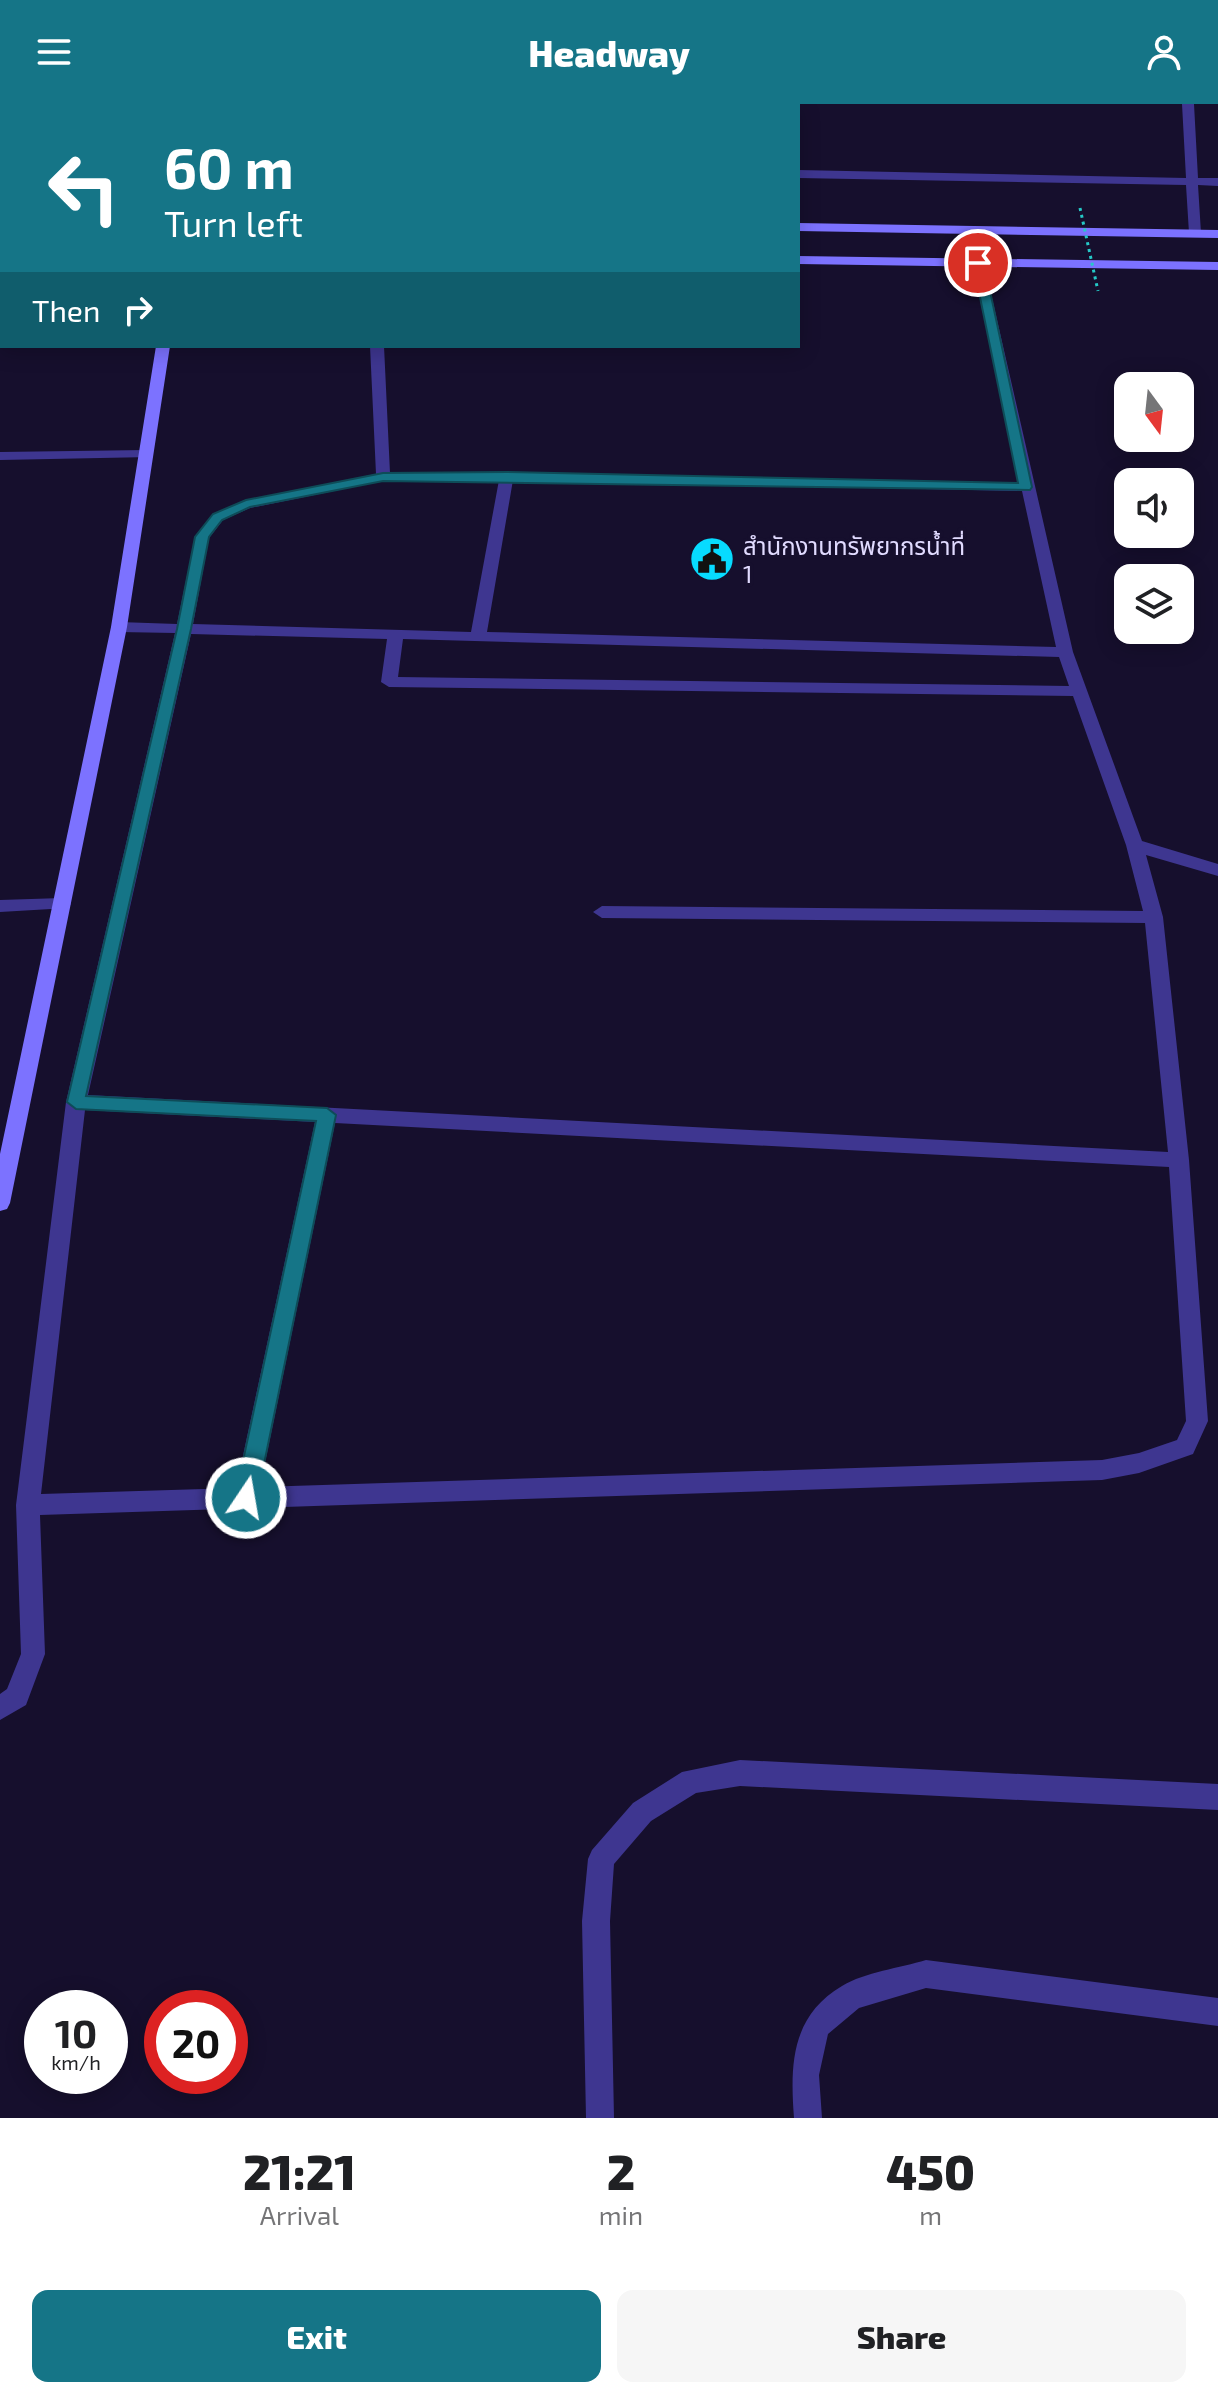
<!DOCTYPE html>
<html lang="en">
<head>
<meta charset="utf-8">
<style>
  :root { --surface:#fff; --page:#f6f6f6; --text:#202124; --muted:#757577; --accent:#157587 }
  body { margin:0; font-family:"Exo 2","Noto Sans Thai",sans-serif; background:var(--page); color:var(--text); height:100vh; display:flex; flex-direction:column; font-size:30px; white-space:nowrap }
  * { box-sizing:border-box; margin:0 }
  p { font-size:26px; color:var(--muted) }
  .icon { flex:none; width:44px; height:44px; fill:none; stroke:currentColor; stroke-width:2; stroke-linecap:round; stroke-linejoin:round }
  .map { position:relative; height:2014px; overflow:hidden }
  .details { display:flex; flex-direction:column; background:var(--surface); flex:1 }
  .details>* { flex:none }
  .hud { position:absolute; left:0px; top:0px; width:800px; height:244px; box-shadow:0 4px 20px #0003; background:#157587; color:#fff; overflow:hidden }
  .needle { width:52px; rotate:165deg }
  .tools { position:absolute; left:1114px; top:268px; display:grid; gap:16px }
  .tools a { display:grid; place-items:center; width:80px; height:80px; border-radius:16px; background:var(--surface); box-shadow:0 4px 20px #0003; font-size:40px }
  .speed { position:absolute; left:24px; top:1886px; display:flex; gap:16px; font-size:40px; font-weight:700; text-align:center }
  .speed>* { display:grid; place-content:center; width:104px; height:104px; border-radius:50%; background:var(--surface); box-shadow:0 4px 20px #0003; line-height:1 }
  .speed small { font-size:20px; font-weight:400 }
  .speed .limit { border:12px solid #d22; background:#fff; color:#111 }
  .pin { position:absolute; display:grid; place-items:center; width:68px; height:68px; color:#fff; margin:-34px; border:4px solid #fff; border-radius:50%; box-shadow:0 2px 8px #0007 }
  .me { position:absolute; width:88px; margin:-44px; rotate:12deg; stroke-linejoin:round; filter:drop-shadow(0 0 6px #0008) }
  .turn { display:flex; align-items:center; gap:28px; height:168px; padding:0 32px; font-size:36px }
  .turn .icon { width:104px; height:104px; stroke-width:2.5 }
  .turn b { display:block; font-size:56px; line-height:68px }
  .then { display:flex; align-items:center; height:76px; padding:0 32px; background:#0003; gap:16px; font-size:30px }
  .eta { display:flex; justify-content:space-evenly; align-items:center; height:136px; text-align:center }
  .eta b { font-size:48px; font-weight:800; line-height:56px }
  .button { display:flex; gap:16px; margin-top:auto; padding:16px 32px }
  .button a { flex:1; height:92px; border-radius:16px; background:var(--accent); color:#fff; font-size:32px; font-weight:800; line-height:92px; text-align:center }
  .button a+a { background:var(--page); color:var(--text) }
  header { display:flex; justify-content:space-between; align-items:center; height:104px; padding:0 32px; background:var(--accent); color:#fff; font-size:36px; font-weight:800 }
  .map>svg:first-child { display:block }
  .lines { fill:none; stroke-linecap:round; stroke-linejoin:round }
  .lane { fill:#3e3690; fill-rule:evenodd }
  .street { fill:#3e3690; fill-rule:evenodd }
  .secondary { fill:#7c72ff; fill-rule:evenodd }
  .path-bridge { stroke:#25c9c7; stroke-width:3; stroke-dasharray:3 4; stroke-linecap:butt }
  .route { fill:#157587; stroke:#0e4c58; stroke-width:2 }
  .labels { text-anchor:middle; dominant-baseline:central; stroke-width:7; stroke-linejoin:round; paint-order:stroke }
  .far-poi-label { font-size:24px; fill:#e1dbff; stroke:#160f2d; text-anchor:start }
</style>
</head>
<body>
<header><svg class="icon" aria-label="menu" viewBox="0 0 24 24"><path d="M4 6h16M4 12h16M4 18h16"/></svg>Headway<svg class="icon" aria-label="person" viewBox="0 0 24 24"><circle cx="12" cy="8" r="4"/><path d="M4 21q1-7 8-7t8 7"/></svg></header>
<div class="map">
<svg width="1218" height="2014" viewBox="0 0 1218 2014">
  <rect width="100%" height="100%" fill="#160f2d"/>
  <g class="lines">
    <path class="lane" d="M359,0H372L357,2Z
      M1182,0H1194L1198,74H1218V82L1198,81L1201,129L1195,133L1189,129L1186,81L798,74V66L1186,74Z
      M978,155L984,159L1073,548L1142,737L1218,760V772L1146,751L1163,813L1189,1056L1208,1317L1193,1350L1139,1369L1102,1376L40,1411L45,1550L26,1601L0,1616V1590L7,1585L21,1550L16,1401L66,998L175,529L119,528L111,523L119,518L177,520L195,433L213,410L246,396L376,370L370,242H384L390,369L507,368L1020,379L972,159ZM499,376L471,528L193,520L209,434L223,416L250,404L383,377ZM513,376L1022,387L1056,543L487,528ZM191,530L387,535L381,578L389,583L1073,592L1126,741L1143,807L602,802L593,808L602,814L1145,819L1168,1048L88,991ZM403,535L1059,553L1069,582L398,573ZM85,1006L315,1018L236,1384L41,1390ZM335,1019L1169,1063L1186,1317L1177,1336L1139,1349L1102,1356L260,1383Z
      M740,1656L1218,1680V1706L740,1682L696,1689L651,1717L614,1760L610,1817L614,2014H586L582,1817L588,1755L592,1746L633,1699L682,1668Z"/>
    <path class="street" d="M134,0H147L132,2Z
      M2,178V191L0,192V179Z
      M146,346L151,347V353L0,356V348Z
      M62,794L68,796L71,800L68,804L0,808V796Z
      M926,1856L1218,1894V1922L926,1884L859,1904L828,1930L819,1971L822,2014H794C790,1961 791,1912 842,1882C865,1868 900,1864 926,1856Z"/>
    <path class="secondary" d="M0,106H2V114H0Z
      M798,119L1218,126V134L798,127Z
      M0,122H2V130H0Z
      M0,139H2V147H0Z
      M798,152L1218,158V166L798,160Z
      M156,242H170L127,523L10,1099L7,1105L0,1107V1050L111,523Z"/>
    <path class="path-bridge" d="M1080,104L1098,187"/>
  </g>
  <path class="route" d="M978,155L984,159L1032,383L1030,386L383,377L250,403L222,416L209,433L191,525L86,992L327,1004L336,1011L257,1394L254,1401L246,1403L238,1401L235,1394L316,1017L76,1005L67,998L177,525L195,433L213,410L246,396L383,369L507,368L1018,379L973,159Z"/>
  <defs>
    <g id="civic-disc" transform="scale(2.3)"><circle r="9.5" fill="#07dbff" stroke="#160f2d"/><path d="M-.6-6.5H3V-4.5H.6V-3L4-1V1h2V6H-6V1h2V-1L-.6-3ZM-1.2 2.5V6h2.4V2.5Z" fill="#111"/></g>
  </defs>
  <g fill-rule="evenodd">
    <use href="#civic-disc" x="712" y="455"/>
  </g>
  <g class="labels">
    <g class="far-poi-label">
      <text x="743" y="441">สำนักงานทรัพยากรน้ำที่<tspan x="743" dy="28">1</tspan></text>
    </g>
  </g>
</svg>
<div class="tools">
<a><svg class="needle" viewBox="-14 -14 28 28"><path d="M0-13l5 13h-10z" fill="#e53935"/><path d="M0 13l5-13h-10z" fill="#757577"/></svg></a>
<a><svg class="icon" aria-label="sound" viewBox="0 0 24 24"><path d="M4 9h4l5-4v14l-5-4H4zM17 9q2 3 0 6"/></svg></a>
<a><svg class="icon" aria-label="layers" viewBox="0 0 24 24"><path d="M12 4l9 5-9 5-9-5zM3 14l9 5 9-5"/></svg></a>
</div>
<div class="speed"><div>10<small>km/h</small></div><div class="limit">20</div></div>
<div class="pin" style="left:978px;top:159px;background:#d93025"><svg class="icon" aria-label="arrive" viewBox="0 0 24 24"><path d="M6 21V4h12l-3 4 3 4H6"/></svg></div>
<svg class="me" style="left:246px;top:1394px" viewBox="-20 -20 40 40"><circle r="17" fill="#157587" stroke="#fff" stroke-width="3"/><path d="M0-11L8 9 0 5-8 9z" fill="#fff"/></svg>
<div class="hud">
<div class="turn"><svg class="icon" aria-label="left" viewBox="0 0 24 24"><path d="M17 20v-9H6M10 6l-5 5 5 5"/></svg><div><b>60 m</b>Turn left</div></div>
<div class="then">Then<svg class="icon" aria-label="right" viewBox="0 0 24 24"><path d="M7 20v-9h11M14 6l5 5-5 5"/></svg></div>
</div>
</div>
<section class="details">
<div class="eta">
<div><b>21:21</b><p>Arrival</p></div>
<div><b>2</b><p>min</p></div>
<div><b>450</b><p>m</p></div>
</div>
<div class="button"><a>Exit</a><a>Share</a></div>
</section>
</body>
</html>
